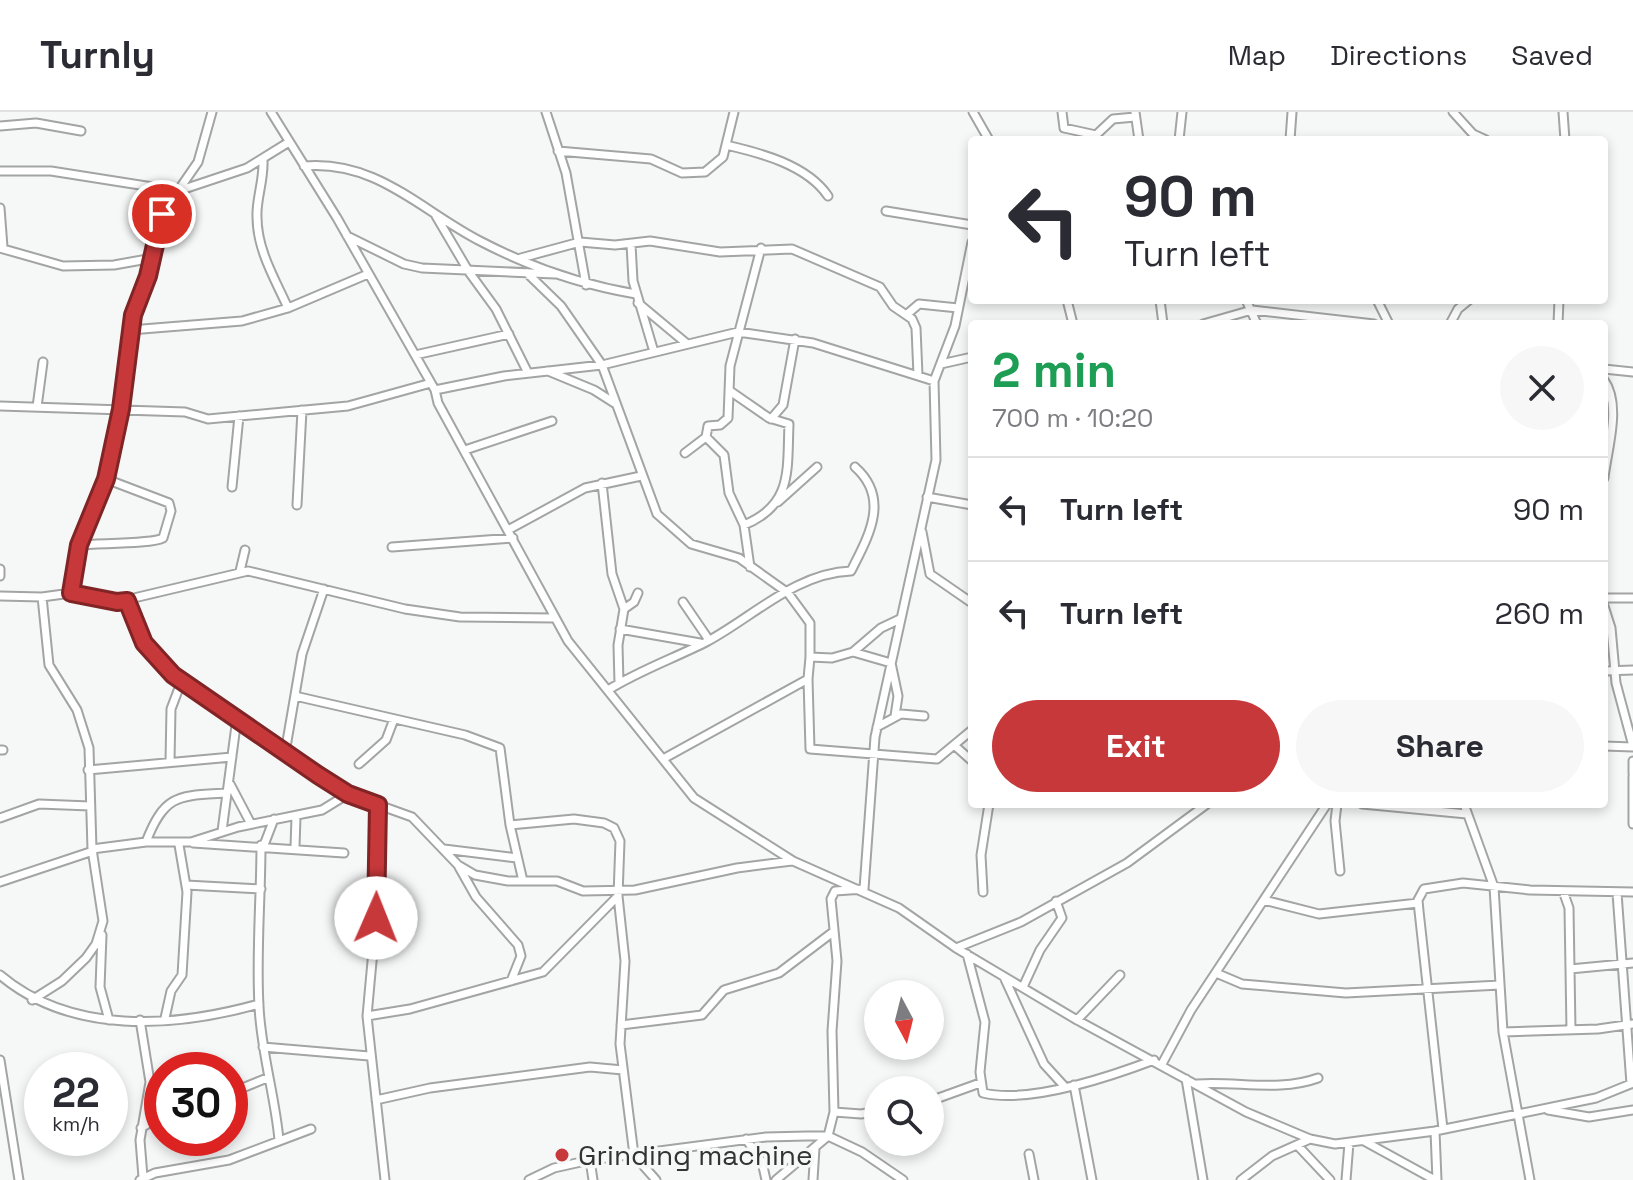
<!DOCTYPE html>
<html lang="en">
<head>
<meta charset="utf-8">
<style>
  :root { --surface:#fff; --page:#f7f7f7; --text:#2b2b33; --muted:#7c7c81; --line:#e1e1e2; --accent:#c7383a }
  body { margin:0; font-family:"Space Grotesk",sans-serif; background:var(--page); color:var(--text); height:100vh; display:flex; flex-direction:column; font-size:30px; white-space:nowrap }
  * { box-sizing:border-box; margin:0 }
  p { font-size:26px; color:var(--muted) }
  .icon { flex:none; width:44px; height:44px; fill:none; stroke:currentColor; stroke-width:2; stroke-linecap:round; stroke-linejoin:round }
  .map { position:relative; flex:1; overflow:hidden }
  .sheet { position:absolute; left:968px; top:208px; width:640px; height:488px; display:flex; flex-direction:column; background:var(--surface); border-radius:8px; box-shadow:0 4px 12px #0003 }
  .sheet>* { flex:none }
  .guide { position:absolute; left:968px; top:24px; width:640px; height:168px; border-radius:8px; box-shadow:0 4px 12px #0003; background:#fff; color:var(--text); overflow:hidden }
  .needle { width:52px; rotate:173deg }
  .controls { position:absolute; left:864px; top:868px; display:grid; gap:16px }
  .controls a { display:grid; place-items:center; width:80px; height:80px; border-radius:50%; background:var(--surface); box-shadow:0 4px 12px #0003; font-size:40px }
  .speed { position:absolute; left:24px; top:940px; display:flex; gap:16px; font-size:40px; font-weight:700; text-align:center }
  .speed>* { display:grid; place-content:center; width:104px; height:104px; border-radius:50%; background:var(--surface); box-shadow:0 4px 12px #0003; line-height:1 }
  .speed small { font-size:20px; font-weight:400 }
  .speed .limit { border:12px solid #d22; background:#fff; color:#111 }
  .pin { position:absolute; display:grid; place-items:center; width:68px; height:68px; color:#fff; margin:-34px; border:4px solid #fff; border-radius:50%; box-shadow:0 2px 8px #0007 }
  .me { position:absolute; width:88px; margin:-44px; rotate:1deg; stroke-linejoin:round; filter:drop-shadow(0 0 6px #0008) }
  .turn { display:flex; align-items:center; gap:28px; height:168px; padding:0 24px; font-size:36px }
  .turn .icon { width:104px; height:104px; stroke-width:2.5 }
  .turn b { display:block; font-size:56px; line-height:68px }
  .round { display:grid; place-items:center; flex:none; width:84px; height:84px; border-radius:42px; background:var(--page) }
  .head { display:flex; align-items:center; justify-content:space-between; height:136px; padding:0 24px }
  h1 { font-size:48px; font-weight:700; line-height:60px; color:#1e9e55 }
  .button { display:flex; gap:16px; margin-top:auto; padding:16px 24px }
  .button a { flex:1; height:92px; border-radius:48px; background:var(--accent); color:#fff; font-size:32px; font-weight:700; line-height:92px; text-align:center }
  .button a+a { background:var(--page); color:var(--text) }
  ul { padding:0; list-style:none }
  li { display:flex; align-items:center; gap:24px; height:104px; padding:0 24px; border-top:2px solid var(--line) }
  li div { flex:1 }
  li b { display:block; font-size:30px }
  li em { font-style:normal }
  header { display:flex; align-items:center; gap:48px; box-sizing:border-box; height:112px; padding:0 40px; background:var(--surface); border-bottom:2px solid var(--line) }
  header strong { font-size:38px }
  nav { display:flex; gap:44px; margin-inline-start:auto; font-size:28px }
  .map>svg:first-child { display:block }
  .lines { fill:none; stroke-linecap:round; stroke-linejoin:round }
  .street-casing { stroke:#a3a4a4; stroke-width:11 }
  .street { stroke:#fff; stroke-width:7 }
  .route-casing { stroke:#812426; stroke-width:20 }
  .route { stroke:#c7383a; stroke-width:14 }
  .poi-dot { fill:#c7383a; stroke:#f6f7f7; stroke-width:3 }
  .labels { text-anchor:middle; dominant-baseline:central; stroke-width:7; stroke-linejoin:round; paint-order:stroke }
  .poi-label { font-size:28px; fill:#323333; stroke:#f6f7f7; text-anchor:start }
</style>
</head>
<body>
<header>
<strong>Turnly</strong>
<nav><a>Map</a><a>Directions</a><a>Saved</a></nav>
</header>
<div class="map">
<svg width="1633" height="1068" viewBox="0 0 1633 1068">
  <rect width="100%" height="100%" fill="#f6f7f7"/>
  <g class="lines">
    <g class="street-casing">
      <path id="street" d="M271,0L337,106L435,278L438,291L568,529L694,686L793,749L899,796L956,836L1077,908L1246,1000L1310,1027L1335,1032L1435,1019L1596,986L1633,971
        M546,0L566,61L586,173
        M973,0L989,28
        M1062,0L1064,16L1096,23L1113,7L1135,5
        M1135,0L1139,28
        M1453,0L1473,22L1486,28
        M1563,0L1565,28
        M0,14L36,11L81,19
        M1179,28L1182,0
        M1290,28L1292,0
        M726,33C761,41 807,53 828,84
        M558,39L651,47L682,61L705,60L723,45L734,0
        M263,48C264,69 256,87 257,105C257,138 275,167 288,196
        M304,54C377,48 420,98 480,129C528,154 583,173 636,182
        M0,59H51L178,79L247,56L289,30
        M0,96L3,135
        M886,99L972,113
        M436,104L469,160L496,197L528,261
        M347,124L404,152L422,156L555,162
        M631,132L633,169L654,240
        M0,136L63,154L114,153L153,146
        M521,146L580,130L615,133L650,129L720,140L792,137L880,175L893,194L912,207L916,216L918,263
        M527,161L561,194L602,253L657,402L691,432L739,446L788,481L810,511V545L832,546L853,540L891,551L898,584L895,604
        M1067,188L1073,212
        M1160,188L1163,212
        M1246,188L1257,212
        M1377,188L1389,212
        M638,191L686,231
        M906,203L919,192L958,196
        M1203,212L1252,198L1374,212
        M1450,212L1458,197L1469,188
        M1558,212L1559,188
        M130,218L242,209L288,196L368,162
        M415,243L509,222
        M941,252L972,245
        M1604,257L1633,260
        M548,259L594,278L616,292
        M1604,268C1622,293 1607,338 1604,366
        M435,278L504,264L602,253L738,220L813,231L934,269
        M730,279L769,306L789,312C787,358 793,393 744,413L750,455
        M0,294L185,300L208,307L348,294L431,271
        M37,295L43,250
        M771,307L783,293L795,227
        M706,325L724,343L729,381L744,413
        M465,338L552,309
        M685,341L706,325L708,314L720,313L728,306L730,254L761,136
        M602,371L612,462L624,497
        M232,375L239,304
        M927,385L972,393
        M778,390L817,355
        M297,393L302,298
        M508,418L585,376L641,364
        M922,420L930,462L972,491
        M79,433C97,431 153,432 163,426L171,399L169,391L106,367
        M392,435L513,426
        M0,457V464
        M240,459L245,438
        M71,481L79,433L106,367L121,297L130,218L159,126L162,102L198,50L212,0
        M0,484L42,485L71,481L117,490L248,459L405,497L460,505L554,506
        M1604,486H1633
        M127,489L144,531L173,563L348,682L412,705L458,753L475,763L508,769H557L583,779L635,778L737,756L792,749
        M683,490L709,528
        M1604,494L1611,516L1616,571L1633,634
        M620,517L700,531
        M853,540L881,516L900,507
        M1604,559L1633,558
        M808,567L810,637L937,647L972,618
        M619,571L618,533L624,497L634,490L638,481
        M608,578C640,558 675,546 708,529C754,504 796,461 851,459C868,425 891,387 855,355
        M295,584L465,623L500,636L510,713L523,769
        M877,615L901,602L924,604
        M954,633L972,649
        M1604,634L1633,635
        M0,638H3
        M285,641L302,542L324,477
        M663,647L808,567L810,545
        M170,649L171,597L182,568
        M1633,649V661
        M359,652L386,628L394,607
        M88,658L232,645
        M1633,664V712
        M230,672L251,712
        M1337,692L1335,709L1340,759
        M1362,692L1467,702
        M1464,692L1494,775L1503,920L1530,1068
        M378,693L376,806L367,904L385,1068
        M0,706L39,692L90,694
        M510,713L574,707L604,711L614,716L620,729L618,784L625,849L620,932L634,1043L656,1068
        M222,719L237,606
        M146,730C165,681 179,684 227,681
        M193,731L344,741
        M261,733C261,786 256,841 259,894C261,940 275,983 279,1028
        M264,733L274,707
        M295,735L296,705
        M92,737L146,730H191L238,715L322,698L348,682
        M444,737L517,746
        M459,755L476,785L518,833L521,844L511,869
        M0,770L93,739
        M186,773L261,777
        M1563,779L1569,796L1571,918
        M983,780L981,743L989,692
        M1617,781L1631,972
        M1264,788L1319,802L1418,791
        M102,823L100,875L109,908
        M956,836L1021,810L1127,751L1207,692
        M967,842L985,910L980,960L983,981C1031,992 1109,965 1154,948
        M1570,857L1633,851
        M1216,861L1242,872L1346,881L1500,873
        M0,863C71,923 173,916 259,892
        M1004,865L1044,952L1065,975
        M1023,875L1040,838L1062,806L1056,789
        M32,888L62,869L86,846L96,832L103,809L92,737L89,636L77,598L49,553L42,485
        M367,904L410,897L543,860L618,784
        M165,906L171,879L182,863L187,780L179,733
        M140,908L150,970L140,1028L143,1065
        M1077,908L1120,863
        M621,913L702,903L724,878L779,861L833,820
        M1503,920L1598,917L1633,912
        M263,935L369,944
        M0,948L19,1068
        M1162,952L1191,898L1327,692
        M1186,967L1203,1068
        M1197,972C1237,969 1280,980 1318,966
        M1074,973L1092,1068
        M230,981L267,966
        M376,988L430,976L590,955L623,958
        M930,989L980,971
        M1548,998L1589,1005L1633,998
        M834,1000L861,1002L878,999
        M141,1016L162,1003
        M1443,1017L1419,799L1418,788L1424,777L1463,771L1530,778L1633,780
        M1435,1019L1437,1068
        M746,1027L762,1050L766,1068
        M1364,1029L1435,1068
        M1299,1035L1330,1068
        M1029,1042L1034,1068
        M590,1048L593,1068
        M140,1068L155,1061L229,1048L311,1017
        M529,1068L554,1056L590,1048L766,1025L807,1024H828L862,1040L903,1068
        M776,1068L828,1024L834,1000L832,919L837,849L831,787L835,779L864,777L875,625L936,348L934,269L955,214L972,130
        M813,1068L815,1036
        M1241,1068L1272,1044L1310,1027
        M1346,1068L1349,1031"/>
    </g>
    <use href="#street" class="street"/>
  </g>
  <g class="lines">
    <g class="route-casing">
      <path id="route" d="M162,102L148,164L133,203L121,297L106,367L79,433L71,481L117,490L127,489L144,531L173,563L318,663L348,682L378,693L376,806"/>
    </g>
    <use href="#route" class="route"/>
  </g>
  <circle class="poi-dot" cx="562" cy="1043" r="8"/>
  <g class="labels">
    <g class="poi-label">
      <text x="578" y="1043">Grinding machine</text>
    </g>
  </g>
</svg>
<div class="controls">
<a><svg class="needle" viewBox="-14 -14 28 28"><path d="M0-13l5 13h-10z" fill="#e53935"/><path d="M0 13l5-13h-10z" fill="#7c7c81"/></svg></a>
<a><svg class="icon" aria-label="search" viewBox="0 0 24 24"><circle cx="10" cy="10" r="6"/><path d="M15 15l6 6"/></svg></a>
</div>
<div class="speed"><div>22<small>km/h</small></div><div class="limit">30</div></div>
<div class="pin" style="left:162px;top:102px;background:#d93025"><svg class="icon" aria-label="arrive" viewBox="0 0 24 24"><path d="M6 21V4h12l-3 4 3 4H6"/></svg></div>
<svg class="me" style="left:376px;top:806px" viewBox="-20 -20 40 40"><circle r="19" fill="#fff"/><path d="M0-13L10 11 0 6-10 11z" fill="#c7383a"/></svg>
<div class="guide">
<div class="turn"><svg class="icon" aria-label="left" viewBox="0 0 24 24"><path d="M17 20v-9H6M10 6l-5 5 5 5"/></svg><div><b>90 m</b>Turn left</div></div>
</div>
<section class="sheet">
<div class="head"><div><h1>2 min</h1><p>700 m · 10:20</p></div><a class="round"><svg class="icon" aria-label="close" viewBox="0 0 24 24"><path d="M6 6l12 12M18 6L6 18"/></svg></a></div>
<ul>
<li><svg class="icon" aria-label="left" viewBox="0 0 24 24"><path d="M17 20v-9H6M10 6l-5 5 5 5"/></svg><div><b>Turn left</b></div><em>90 m</em></li>
<li><svg class="icon" aria-label="left" viewBox="0 0 24 24"><path d="M17 20v-9H6M10 6l-5 5 5 5"/></svg><div><b>Turn left</b></div><em>260 m</em></li>
</ul>
<div class="button"><a>Exit</a><a>Share</a></div>
</section>
</div>
</body>
</html>
